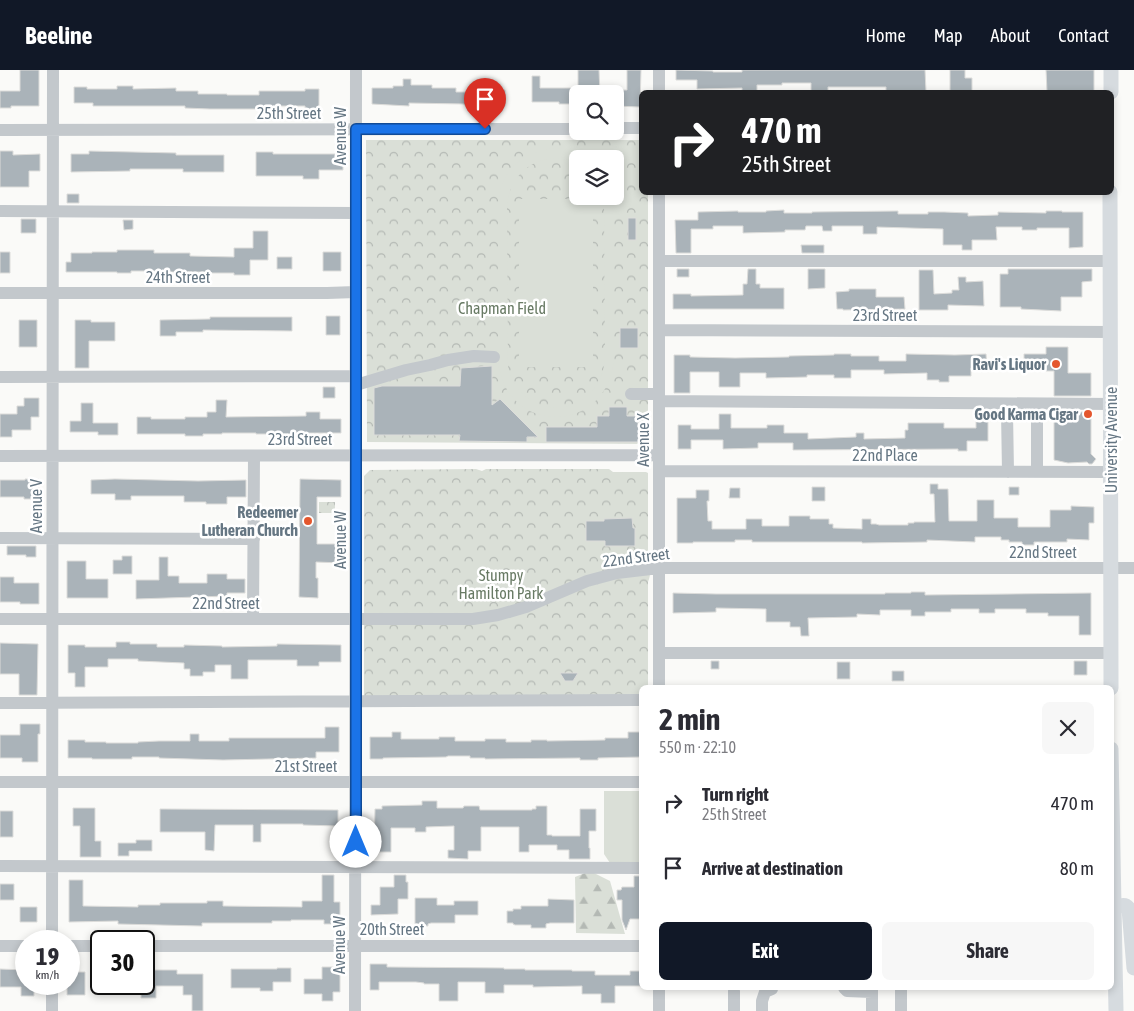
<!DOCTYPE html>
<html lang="en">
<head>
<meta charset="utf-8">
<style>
  :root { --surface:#fff; --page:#f7f7f7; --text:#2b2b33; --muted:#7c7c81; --accent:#111827 }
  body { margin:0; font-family:"Asap Condensed",sans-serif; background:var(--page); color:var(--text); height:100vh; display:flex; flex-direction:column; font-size:19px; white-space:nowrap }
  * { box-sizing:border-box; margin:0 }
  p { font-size:16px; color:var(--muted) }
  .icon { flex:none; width:28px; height:28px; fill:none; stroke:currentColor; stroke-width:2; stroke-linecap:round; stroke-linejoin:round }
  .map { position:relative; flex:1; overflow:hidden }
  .details { position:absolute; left:639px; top:615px; width:475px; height:305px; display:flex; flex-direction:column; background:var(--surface); border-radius:8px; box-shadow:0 2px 8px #0003 }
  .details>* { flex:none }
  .top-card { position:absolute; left:639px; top:20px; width:475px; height:105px; border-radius:8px; box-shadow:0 2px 8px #0003; background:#202124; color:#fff; overflow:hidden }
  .tools { position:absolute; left:569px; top:15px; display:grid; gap:10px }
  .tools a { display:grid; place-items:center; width:55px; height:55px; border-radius:8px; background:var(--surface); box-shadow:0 2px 8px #0003; font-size:25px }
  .speed { position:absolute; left:15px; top:860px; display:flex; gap:10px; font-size:25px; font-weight:700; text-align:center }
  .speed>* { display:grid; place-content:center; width:65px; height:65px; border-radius:50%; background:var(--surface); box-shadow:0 2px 8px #0003; line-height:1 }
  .speed small { font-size:12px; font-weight:400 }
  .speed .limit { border:2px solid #111; border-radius:8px; background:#fff; color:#111 }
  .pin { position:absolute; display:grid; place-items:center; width:42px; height:42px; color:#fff; margin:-51px -21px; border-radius:50% 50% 50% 0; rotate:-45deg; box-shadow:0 0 5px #0007 }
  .pin .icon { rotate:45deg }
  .me { position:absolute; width:55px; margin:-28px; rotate:0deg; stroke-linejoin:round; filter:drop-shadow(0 0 4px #0008) }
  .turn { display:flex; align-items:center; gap:18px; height:105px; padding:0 20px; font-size:22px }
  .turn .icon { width:65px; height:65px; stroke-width:2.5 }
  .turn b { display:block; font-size:35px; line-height:42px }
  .round { display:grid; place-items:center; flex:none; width:52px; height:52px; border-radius:8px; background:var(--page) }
  .head { display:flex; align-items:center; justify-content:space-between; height:85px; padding:0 20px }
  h1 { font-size:30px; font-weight:700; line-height:38px }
  .button { display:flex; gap:10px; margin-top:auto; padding:10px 20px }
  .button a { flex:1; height:58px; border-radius:8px; background:var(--accent); color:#fff; font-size:20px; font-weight:700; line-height:58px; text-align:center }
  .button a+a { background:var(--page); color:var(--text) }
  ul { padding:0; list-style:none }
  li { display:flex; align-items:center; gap:15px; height:65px; padding:0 20px }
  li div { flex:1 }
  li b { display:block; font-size:19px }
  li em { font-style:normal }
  header { display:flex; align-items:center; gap:30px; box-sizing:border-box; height:70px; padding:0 25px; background:var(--accent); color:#fff }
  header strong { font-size:24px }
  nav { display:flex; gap:28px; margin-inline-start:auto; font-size:18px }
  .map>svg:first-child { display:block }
  .forest { fill:url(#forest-firs) }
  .park { fill:url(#park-crowns); fill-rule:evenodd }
  .garden { fill:#dadfd7 }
  .building { fill:#aab3b9; stroke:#dcdcda }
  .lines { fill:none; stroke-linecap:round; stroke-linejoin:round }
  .minor { stroke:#c3c8cc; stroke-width:12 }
  .major { stroke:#d6dbdf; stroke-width:15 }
  .route-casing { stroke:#114b97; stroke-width:12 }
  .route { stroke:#1a73e8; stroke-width:9 }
  .poi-dot { fill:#e4572e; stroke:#fff; stroke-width:2 }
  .labels { text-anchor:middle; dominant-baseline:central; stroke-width:5; stroke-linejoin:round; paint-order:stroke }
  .street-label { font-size:16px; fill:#657683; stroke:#fff }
  .park-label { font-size:16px; fill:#687a64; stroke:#fff }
  .poi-label { font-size:16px; font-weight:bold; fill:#657683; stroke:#fff; text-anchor:end }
</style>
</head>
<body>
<header>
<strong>Beeline</strong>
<nav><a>Home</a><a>Map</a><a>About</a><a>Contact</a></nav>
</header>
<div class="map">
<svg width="1134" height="941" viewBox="0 0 1134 941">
  <defs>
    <pattern id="forest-firs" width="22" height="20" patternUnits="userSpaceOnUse" patternTransform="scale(1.25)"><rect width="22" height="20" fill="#dadfd7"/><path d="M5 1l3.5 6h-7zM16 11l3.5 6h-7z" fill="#b4b9b4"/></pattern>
    <pattern id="park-crowns" width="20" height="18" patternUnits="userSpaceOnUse" patternTransform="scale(1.25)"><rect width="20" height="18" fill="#dadfd7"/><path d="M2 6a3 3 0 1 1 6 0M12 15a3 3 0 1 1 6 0" fill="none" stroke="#b4b9b4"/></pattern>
  </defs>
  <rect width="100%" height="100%" fill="#fafaf8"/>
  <path class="forest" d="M590,801L610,811L625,864L576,863L575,807Z"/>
  <path class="park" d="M366,70H641V122L648,123V374L367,372ZM578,89H615V126H578Z
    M476,399L482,401L486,399H609L613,402H646L648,403V487C651,494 651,505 648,512V617L641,618V627L364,630V406L370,400Z
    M319,432H335V443H319Z"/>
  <path class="garden" d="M556,78L574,81L589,89H578V93C543,79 510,99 507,136L508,297C522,355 600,349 605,289L604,136L603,126H614V289C608,366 504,366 498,290V136C500,101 521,81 556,78Z
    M519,129H593V297H519Z
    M604,721H641V793H610L604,784Z"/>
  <path class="building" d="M20,0H39V36H11V38H0V21H20Z
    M578,0H599L600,24H578Z
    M627,0H641L640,37L615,36V20H627Z
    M676,0L713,1V2H742V0H925L926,21L886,22V17H828V22H811V13H782V15H757V22H742V18L697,19V10H676Z
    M950,0H965V8H972V22H950Z
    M1046,0H1094V22H1047Z
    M532,6H540V18H572V34H559V32H532Z
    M403,9H411V15H432V18H456V22H485V20H505V36L464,35V34L409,33V36L372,34V18H393V16H403Z
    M117,16H133V19L176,18V21H198V24H227V25H259V21H305V19H319V39H305V36H273V39H210L185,38V36H93V33H74V17H87V19H117Z
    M0,81H13V85L40,84V101H29V117H0Z
    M89,81L176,83V85H224V102H183V99H130V101L71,102V84H89Z
    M256,82H273V84H343V100H319V109H303V106H256Z
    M67,124H79V133H67Z
    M784,140V143H812V142L898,141V144H928V142H944L968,143V146L998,145V142L1046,143V141H1062V142H1083V177L1069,178V158H1037V160H1022V157H996L997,170H972V180H962V175H943V159L877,157V164H863V156H832V161H823L822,156H806L805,160H785V162L743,163V156H713V159H691V183H676L675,150H698V142L738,141V142H766V141Z
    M628,148H636V170H628Z
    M21,149H36V163H21Z
    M123,150H133V159L124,160Z
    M253,161H268V190H250V205H234V203H211V202H159V201H131V203H117V202H66V192H71V183H92V182H117V180H154V183H190V186L234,187V178H253Z
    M801,175H824V183H802Z
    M0,182H10V203H0Z
    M323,182H341V201H323Z
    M277,187H292V199H277Z
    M677,199H689V207H677Z
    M748,199H756V214H760V218H784V239H673V224H691V226L743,225V214H747Z
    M808,199H825V218L808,219Z
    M1008,199H1092V211L1082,212V227H1061V241L1021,239V237H1000V204H1008Z
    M919,200H933L934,224L952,223V220H959L958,207H966V212L983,211L984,236L948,235V240H919Z
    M849,219H876V227H904L905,239L843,240V239H837L836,222L849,221Z
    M326,246H340V265H326Z
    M210,247H292V261L203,260V262H176V266H160V250L210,249Z
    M19,250H37V277H19Z
    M75,250H91V252H115V271H89V298H75Z
    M620,258H638V278H620Z
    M1046,277H1068V303H1091V326H1054V301H1024V284H1046Z
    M834,284H851V286H879V291H906V284L955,285L986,284L987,298H971V306H949V312H939V310H927V303L884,304V300H851V308H834V305H807V307L766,308V303H740V317H719V302H690V323H674V285H690V287L735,288L789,287V286L834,285Z
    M492,296V335L500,329L538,367H527V372L459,371L460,365H374V318L382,316H460L461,298Z
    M323,317H335V328H323Z
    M24,328H39V347H31V360H12V367H0V344H17V336H24Z
    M216,330H227L226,347L306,346V342H320V349H341V363H294V364H256V363H222V364H203V366H185V364H137V347H151V349H185V347H207V342H216Z
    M81,333H93V353H118V365H98V362H70V351H81Z
    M609,337H627V346H638V357H641V372H546V357H597V346H609Z
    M1054,342H1091V384L1096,389L1092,394H1089L1087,392L1068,393L1054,390Z
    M719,344H731V358H767V355H784V363H808V369L856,367V363H864V369L905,368V360H908V353H944V358H976V350H988V371H967V381H958V379L793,380V373H758V378L723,379V370H691V379H678V355H691V359H719Z
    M25,409H39V429H24V427H0V410H25Z
    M115,409L198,411L246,410V427H227V434H206V432H184V426H131V430H115V424H91V410Z
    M300,409L341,410V427H317V474H343V493L316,492V508H318V528L299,527Z
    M930,414H938V419H948L949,451H977V430H994V448H1018V457H1050V440H1071V436L1094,437V453H1089V470L1067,469V472H1034V475H1022V472H1009V470H1001V467H975V472L927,470V472L862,473V472H752V470H735V472H693V473H677V428H696V420H709V431H707L708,451H712V459H746V449H762V456H789V446H810V449H829V454H833V458L862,459V449H871V454H876L879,455H908V453H914V452H935L934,424H930Z
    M812,417H825V431H812Z
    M1009,417H1019V425H1009Z
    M730,418H740V428H729Z
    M632,448L633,458H635V476H605V471H586V451H604V449Z
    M7,476H36V487H26V485H7Z
    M122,486H132V504H113V490H122Z
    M159,487H168V506H179V513H207V504H227V509H245V523H227V526L136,529V510H159Z
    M67,491H86V509H108V528H67Z
    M0,507H14V513H39V534H20V532H0Z
    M911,522H925V525L1091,523V565H1079V546H1048V543H1026V539H995V543H979V539H951V542H925V546H911V540H880V545L857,544V547L808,548L809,566H801L800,557H790V552H766V539L716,538V542L673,543V523L716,524H885V523H911Z
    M116,572H130V574H157V577H184V575L222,576V577L277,576V574L341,575V592H319V596H297V590H248V609H231V595H215V602H203V606H190V599H184V593L138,591V589H108V597H85V617H75V603H68V575H85V577H116Z
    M0,573L38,574L37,625H19V604H0Z
    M711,591H719V599H711Z
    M1074,591H1087V605H1074Z
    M837,592H850V609H837Z
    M892,601H904V611H892Z
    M560,603H578L573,611H565Z
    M20,654H40V664H38V692H22V688H0V665H20Z
    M325,657H339V682H316V688L223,690L159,688V687H132V689H92V688H68V670H85V672H106V673H138V672L159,671H190V664H199V671H229V668H325Z
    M392,662H401V669H439V667H455V671H485V669H506V672H531V670H547V671L605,670V668H628V662H641V687L598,688V690H580V688L485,689V688H470V686H448L446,687L383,688V689H370V667H392Z
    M422,731H437V738H463L464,736H479L480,740H532V739H536V736H547V765H552V766H580V739H596V761H589V778H590V789H569V780H557V775H529V782H519V757H481V781H468V789L448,788V780H454V756L426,757V762H415V758H391V782H374L375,739H382V736L422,735Z
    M73,738H95V771H101V787H80V756H73Z
    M160,739L338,740V756L303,755V754H261V772H253V755H215L214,781L205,780V762H160Z
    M0,741H13V767H0Z
    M136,770H152V781H129V786H118V773H136Z
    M322,805H334V832H340V854H324V850H291V851H272V853H202V856L118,854V851L69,852V810H83V836L138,837V835H160V833H207V831H223V836L302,837V831H322Z
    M394,805H406V812H408V829H398V844L371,845V835H380V817H394Z
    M634,806H641V849H630L626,860L622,850V830H617V820H621L622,817H634Z
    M0,814H14V830H0Z
    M415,828H437V835H454V831H478V845H455V853H431L428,854V856H419V854H415Z
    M548,829L574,830V853H550L546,854V858H531V855H515L513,854V853H507V841H513V839H521V836H548Z
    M20,837H37V852H20Z
    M370,894H387V897L504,898V899H525V900H572V901H595V905H630V901H641V916H615V933H601V924H582V916L533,917V915H504V923H485V912H458V931H439V914H424V913L416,912H379V920H370Z
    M322,897H340V922H333V931H322V924H304V909H322Z
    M277,898H291V912H273V921H260V918H231V899H277Z
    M0,899L26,900V914H34V926H21V917H0Z
    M144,900H177V904H203V941H192V925H183V916H156V928H141V914H144Z
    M69,902H85V925H67V914H69Z
    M101,914H122V922H101Z"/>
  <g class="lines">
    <path class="minor" d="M659,0V22
      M615,58H641
      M0,60L578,59
      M659,122V618
      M0,141L356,143
      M659,191H1111
      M0,223H327L356,222
      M659,260L1111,262
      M0,307L356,306
      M356,315L406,300L430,295L448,290L474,286L494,287
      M631,324H659
      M659,331L1111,334
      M0,386L659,385
      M659,401L1111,402
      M1008,402L1007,342L1037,341V402
      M0,468L254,469
      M0,549H473L498,545L526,537L587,511L617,503L659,498H1134
      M253,549L254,386
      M659,583H1111
      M0,633L641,630
      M0,712H641
      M0,796L641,798
      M52,871L53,0
      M0,876H26
      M69,876H101
      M144,876H641
      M659,918V941
      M844,918L847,921L872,922
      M872,918V941
      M901,918V941
      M734,921V941
      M52,941V914
      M355,941L356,0
      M762,941V931L765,922L772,919"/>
    <path class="major" d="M1111,22V0
      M1110,122L1111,618
      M1111,679L1116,941
      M1114,838C1120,836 1125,833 1129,839L1134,898"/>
  </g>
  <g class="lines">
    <g class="route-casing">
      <path id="route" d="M356,772V59H485"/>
    </g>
    <use href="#route" class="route"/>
  </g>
  <g class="poi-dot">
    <circle cx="1056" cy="294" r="5"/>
    <circle cx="1088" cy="344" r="5"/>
    <circle cx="308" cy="451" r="5"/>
  </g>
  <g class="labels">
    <g class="street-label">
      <text x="289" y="43">25th Street</text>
      <text transform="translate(340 66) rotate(-90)">Avenue W</text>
      <text x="178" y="207">24th Street</text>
      <text x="885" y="245">23rd Street</text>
      <text x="300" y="369">23rd Street</text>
      <text transform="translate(643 370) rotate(-90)">Avenue X</text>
      <text transform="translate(1111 370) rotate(-90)">University Avenue</text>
      <text x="885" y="385">22nd Place</text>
      <text transform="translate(36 436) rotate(-90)">Avenue V</text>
      <text transform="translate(340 470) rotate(-90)">Avenue W</text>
      <text x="1043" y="482">22nd Street</text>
      <text transform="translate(636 487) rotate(-7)">22nd Street</text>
      <text x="226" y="533">22nd Street</text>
      <text x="306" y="696">21st Street</text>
      <text x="392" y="859">20th Street</text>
      <text transform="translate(339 875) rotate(-90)">Avenue W</text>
    </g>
    <g class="park-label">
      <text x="502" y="238">Chapman Field</text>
      <text x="501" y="505">Stumpy<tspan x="501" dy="18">Hamilton Park</tspan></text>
    </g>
    <g class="poi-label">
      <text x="1046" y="294">Ravi's Liquor</text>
      <text x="1078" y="344">Good Karma Cigar</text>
      <text x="298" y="442">Redeemer<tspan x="298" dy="18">Lutheran Church</tspan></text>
    </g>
  </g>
</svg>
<div class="tools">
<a><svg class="icon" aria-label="search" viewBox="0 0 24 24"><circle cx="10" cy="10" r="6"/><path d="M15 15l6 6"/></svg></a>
<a><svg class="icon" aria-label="layers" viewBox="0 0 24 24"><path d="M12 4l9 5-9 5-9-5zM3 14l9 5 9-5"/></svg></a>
</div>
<div class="speed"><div>19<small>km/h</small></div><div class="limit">30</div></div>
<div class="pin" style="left:485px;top:59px;background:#d93025"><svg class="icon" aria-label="arrive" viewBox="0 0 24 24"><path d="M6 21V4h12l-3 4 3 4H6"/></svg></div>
<svg class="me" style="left:356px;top:772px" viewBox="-20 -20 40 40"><circle r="19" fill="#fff"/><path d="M0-13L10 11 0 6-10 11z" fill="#1a73e8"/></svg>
<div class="top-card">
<div class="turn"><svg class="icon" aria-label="right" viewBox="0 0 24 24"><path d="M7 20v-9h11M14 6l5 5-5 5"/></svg><div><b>470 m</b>25th Street</div></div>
</div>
<section class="details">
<div class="head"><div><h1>2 min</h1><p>550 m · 22:10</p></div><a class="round"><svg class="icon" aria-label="close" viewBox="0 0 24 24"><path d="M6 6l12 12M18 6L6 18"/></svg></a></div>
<ul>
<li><svg class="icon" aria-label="right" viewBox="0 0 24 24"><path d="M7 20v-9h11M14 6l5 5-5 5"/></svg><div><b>Turn right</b><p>25th Street</p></div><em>470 m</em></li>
<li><svg class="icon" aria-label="arrive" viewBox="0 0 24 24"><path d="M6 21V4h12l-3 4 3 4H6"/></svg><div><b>Arrive at destination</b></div><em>80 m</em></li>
</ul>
<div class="button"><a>Exit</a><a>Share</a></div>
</section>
</div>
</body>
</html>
